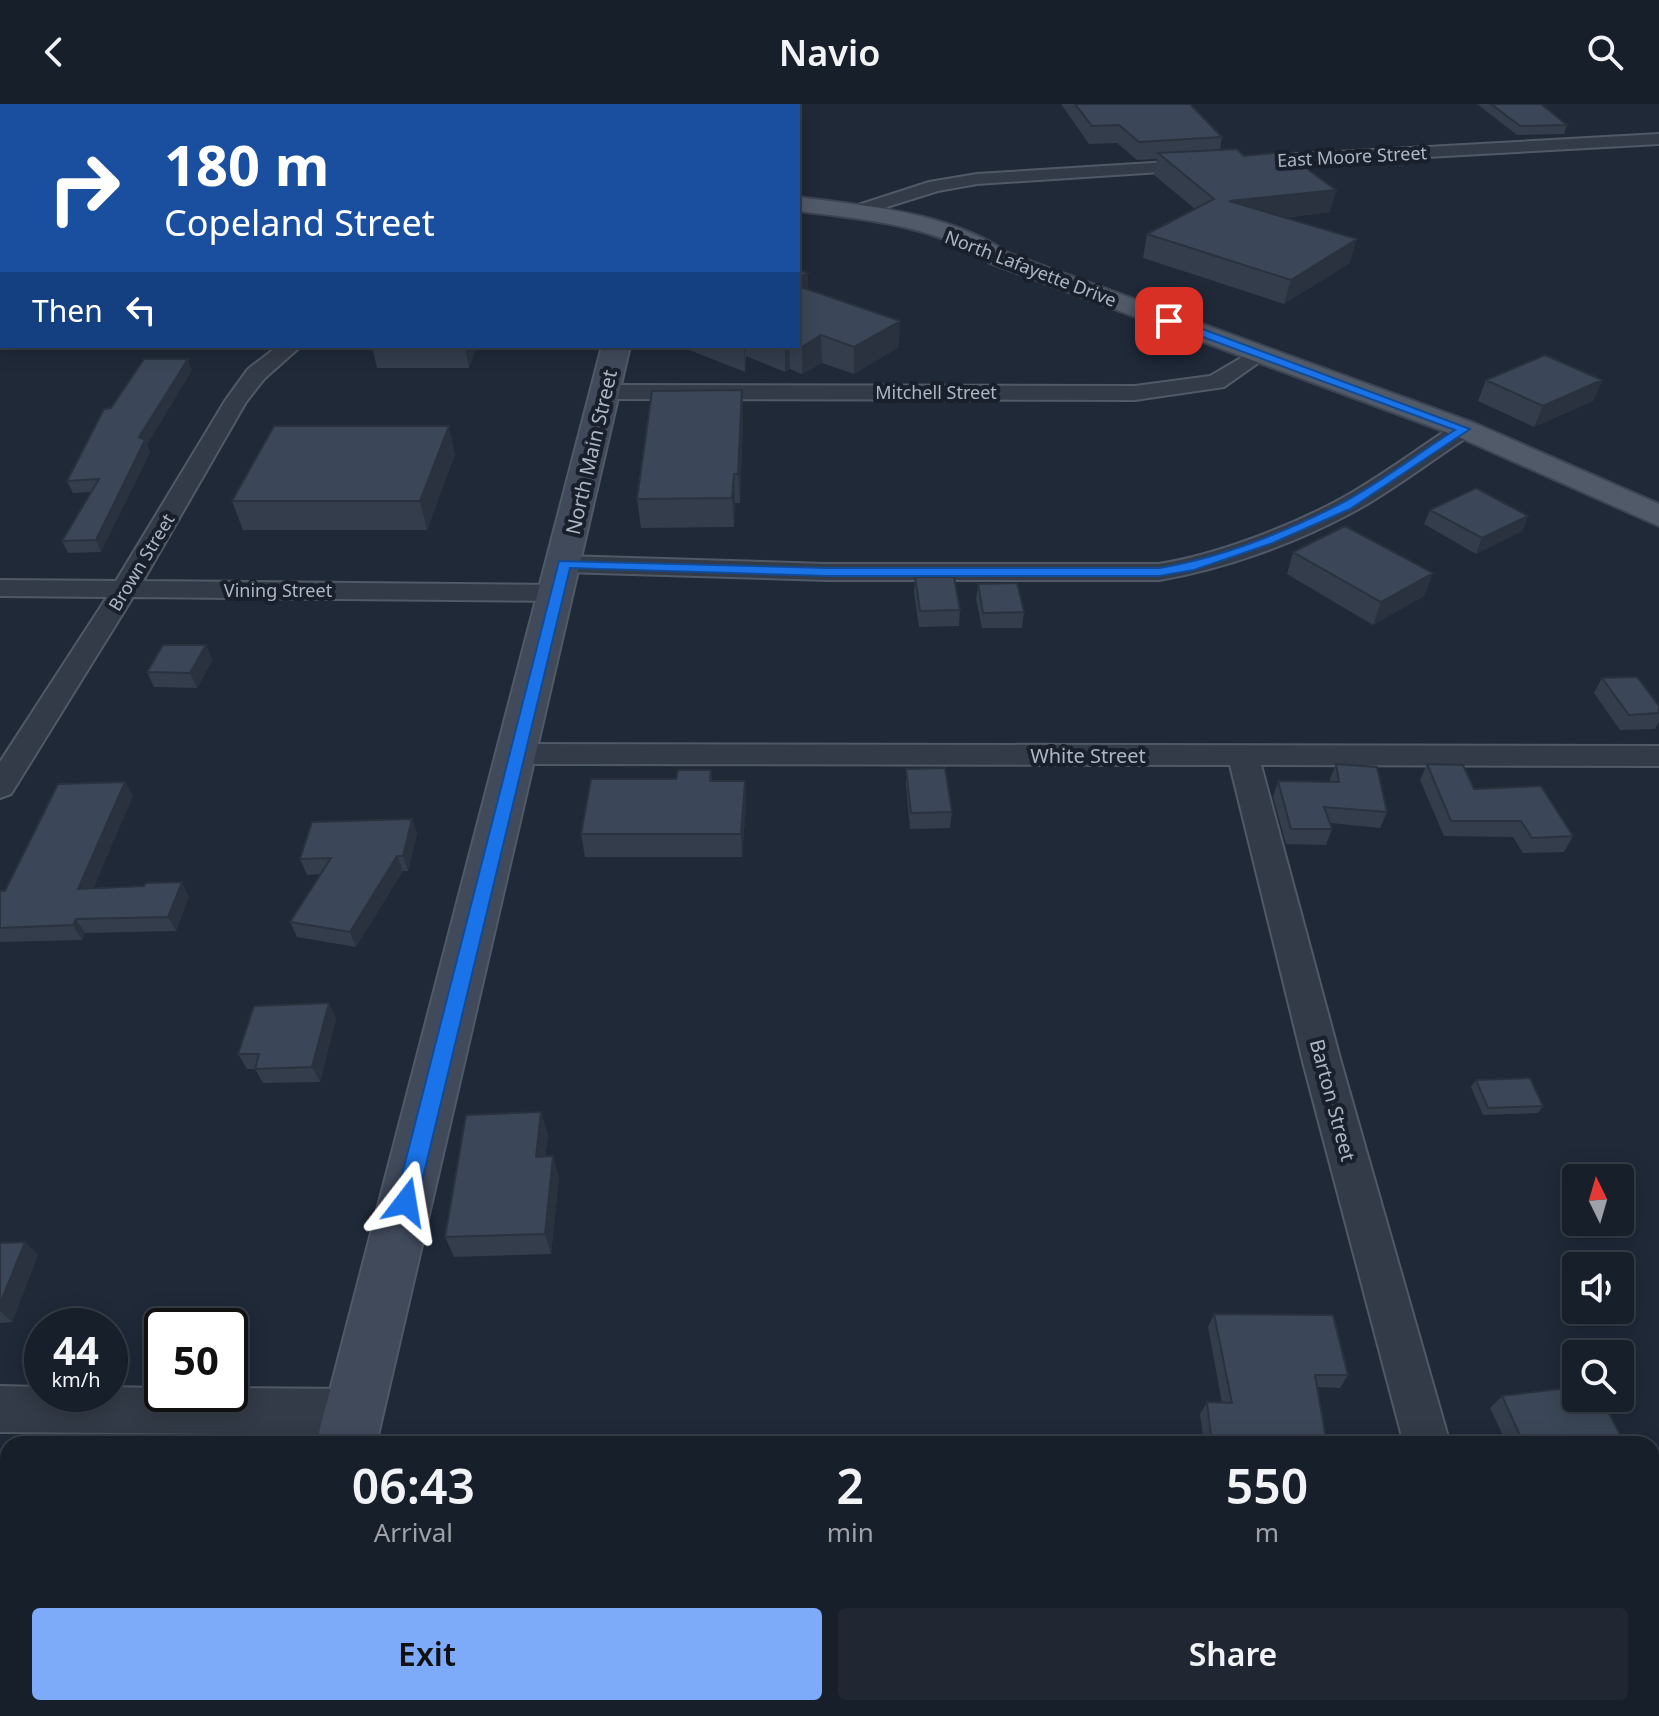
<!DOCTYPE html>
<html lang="en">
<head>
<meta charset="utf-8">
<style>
  :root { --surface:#171f2a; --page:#202732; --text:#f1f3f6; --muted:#9ea2a8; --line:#363d47; --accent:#7dabfa }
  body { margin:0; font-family:"Noto Sans",sans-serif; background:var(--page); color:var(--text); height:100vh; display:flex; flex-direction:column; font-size:30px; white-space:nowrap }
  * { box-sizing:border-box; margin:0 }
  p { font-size:26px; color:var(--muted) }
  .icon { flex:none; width:44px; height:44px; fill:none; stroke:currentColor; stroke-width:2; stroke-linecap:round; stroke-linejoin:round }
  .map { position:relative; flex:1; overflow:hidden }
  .sheet { position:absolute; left:0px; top:1332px; width:1660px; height:280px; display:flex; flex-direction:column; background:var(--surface); border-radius:24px 24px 0 0; box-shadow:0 4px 20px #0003,0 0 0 2px var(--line) }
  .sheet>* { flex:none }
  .guide { position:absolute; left:0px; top:0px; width:800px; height:244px; box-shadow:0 4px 20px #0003,0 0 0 2px var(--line); background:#1a4fa0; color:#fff; overflow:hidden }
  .needle { width:52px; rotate:355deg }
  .controls { position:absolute; left:1562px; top:1060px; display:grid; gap:16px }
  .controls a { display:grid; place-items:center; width:72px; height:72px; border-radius:8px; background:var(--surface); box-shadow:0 4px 20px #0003,0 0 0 2px var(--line); font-size:40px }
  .speed { position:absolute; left:24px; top:1204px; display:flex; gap:16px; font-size:40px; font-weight:700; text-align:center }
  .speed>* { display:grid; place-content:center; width:104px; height:104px; border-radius:50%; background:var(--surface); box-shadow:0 4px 20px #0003,0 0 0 2px var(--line); line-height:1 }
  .speed small { font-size:20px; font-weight:400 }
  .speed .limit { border:4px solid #111; border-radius:12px; background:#fff; color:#111 }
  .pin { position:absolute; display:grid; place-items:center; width:68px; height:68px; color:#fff; margin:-34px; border-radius:16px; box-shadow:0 4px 12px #0006 }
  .me { position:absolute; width:88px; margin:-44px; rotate:14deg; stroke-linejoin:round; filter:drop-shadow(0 0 6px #0008) }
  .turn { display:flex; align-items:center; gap:28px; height:168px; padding:0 32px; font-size:36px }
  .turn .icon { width:104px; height:104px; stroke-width:2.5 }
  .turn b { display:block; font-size:56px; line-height:68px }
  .then { display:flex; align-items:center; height:76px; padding:0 32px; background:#0003; gap:16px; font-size:30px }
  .eta { display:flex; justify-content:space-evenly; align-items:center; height:136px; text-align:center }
  .eta b { font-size:48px; font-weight:600; line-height:56px }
  .button { display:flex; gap:16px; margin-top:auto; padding:16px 32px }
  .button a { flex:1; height:92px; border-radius:8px; background:var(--accent); color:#111; font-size:32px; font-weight:600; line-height:92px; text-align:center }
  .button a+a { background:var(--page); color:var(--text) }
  header { display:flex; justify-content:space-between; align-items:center; height:104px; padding:0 32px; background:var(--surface); font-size:36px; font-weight:600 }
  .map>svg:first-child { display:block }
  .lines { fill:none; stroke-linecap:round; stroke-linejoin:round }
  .street-casing { stroke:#505966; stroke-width:4 }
  .secondary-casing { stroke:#505966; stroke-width:4 }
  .primary-casing { stroke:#3c4452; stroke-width:4 }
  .street { fill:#333b48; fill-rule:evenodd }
  .secondary { fill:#414a5b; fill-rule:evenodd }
  .primary { fill:#515a68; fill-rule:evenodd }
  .wall { fill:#333d4c }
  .shaded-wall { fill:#29323e }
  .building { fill:#3b4758; stroke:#29323e; stroke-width:2 }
  .route { fill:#1a73e8; stroke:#114b97; stroke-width:2 }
  .labels { text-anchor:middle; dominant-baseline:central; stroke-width:8; stroke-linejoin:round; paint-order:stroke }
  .far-street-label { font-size:18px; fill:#adb6c5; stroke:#19202c }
  .street-label { font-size:20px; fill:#adb6c5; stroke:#19202c }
</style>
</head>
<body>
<header><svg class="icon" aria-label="back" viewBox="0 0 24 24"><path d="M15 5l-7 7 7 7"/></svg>Navio<svg class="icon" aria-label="search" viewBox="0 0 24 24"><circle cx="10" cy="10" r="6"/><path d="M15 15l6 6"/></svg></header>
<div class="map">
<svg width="1659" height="1612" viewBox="0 0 1659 1612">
  <rect width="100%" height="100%" fill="#1f2938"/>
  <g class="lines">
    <g class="street-casing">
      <path id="street" d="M1659,30V40L1249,63L1241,58L1249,53Z
        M1200,56L1208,61L1206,65L977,80L938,87L858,112L849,107L852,103L929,78L977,70Z
        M0,133H2V145H0Z
        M278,242H301L264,275L246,298L143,477L557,481L566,483L570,489L566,495L557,497L133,493L11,690L0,694V658L107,493L0,492V476L116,477L225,297L248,265Z
        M1258,244L1265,246L1269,250L1265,254L1224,283L1135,296L605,295L594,288L605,281L1135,282L1210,272Z
        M1464,318L1472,320L1475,325L1472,330C1433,355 1395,385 1355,407C1296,439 1225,465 1159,476H827L564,468L555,466L551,460L555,454L564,452L827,460H1159C1216,451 1286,424 1337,397C1378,375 1417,345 1456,320Z
        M517,640L1659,642V662L1261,661L1341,958L1450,1340H1404L1303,958L1230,661L517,660L506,657L502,650L506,643Z
        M0,1282L42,1283V1290H110V1283L162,1284V1290H230V1284L354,1285L370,1292L377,1308L370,1324L354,1331L0,1328Z
        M1474,1604H1526L1528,1612H1476Z"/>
    </g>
    <g class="secondary-casing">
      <path id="secondary" d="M55,0H82L83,2H56Z
        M602,242H630L376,1340H316Z
        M247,1604H315L313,1612H245Z"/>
    </g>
    <g class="primary-casing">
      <path id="primary" d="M648,0H668L647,2Z
        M798,93C867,102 949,108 1008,149L1474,319L1659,400V422L1454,331L990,159C937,121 862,115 798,107Z"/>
    </g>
    <use href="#street" class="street"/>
    <use href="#secondary" class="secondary"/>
    <use href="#primary" class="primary"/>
  </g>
  <path class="wall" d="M1061,0H1190L1222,33L1220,46L1244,52L1336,86L1330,108L1283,114L1350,159L1284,200L1143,154L1147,130L1195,105L1154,71L1157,55L1137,56L1117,39L1089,40Z
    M1477,0H1541L1567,21L1564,30L1517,31Z
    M809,185L899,243L854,270L822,259L802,270L790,265L785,268L746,252L745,268L679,242H798Z
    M372,242H477L469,264H377Z
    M192,266L147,341L150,348L101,448L68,449L62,437L91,388L73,389L67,377L111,304Z
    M1486,276H1602L1593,297L1534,323L1478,297Z
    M742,286L743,314L740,399H735L734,423L641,424L637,395Z
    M455,350L427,426H243L232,397Z
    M1430,406L1528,412L1522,427L1476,450L1424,420Z
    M1293,448L1433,469L1424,492L1373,521L1287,470Z
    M915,473L960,506L959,522L919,523L914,489Z
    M978,480L1024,508L1022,524H982L976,495Z
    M206,541L212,557L197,584L154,583L147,568Z
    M1602,574L1659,602V618L1655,625L1620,626L1594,589Z
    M1336,660L1387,708L1380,724L1330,719L1332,725L1326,741L1286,740L1273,693L1278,677L1330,678V675Z
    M1427,660L1474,685L1573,732L1564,748L1523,749L1513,733L1444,732L1420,676Z
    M906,665L952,708L950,724L910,725L906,681Z
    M711,666L712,677H745L746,700L742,753H585L581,730L676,675Z
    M125,678L133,692L93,784L189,792L176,827L85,829L82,836L0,838V787H5Z
    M412,715L417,730L408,767H403L356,843L297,833L290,818L321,770L307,771L300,755Z
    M336,914L320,978L263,979L255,965H247L238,950Z
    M1476,976L1543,1002L1538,1009L1483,1011L1471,983Z
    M548,1030L545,1053L559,1073L551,1150L454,1153L445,1133Z
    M25,1138L38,1151L12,1218L0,1219V1139Z
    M1214,1210L1348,1271L1340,1284L1317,1283L1327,1340H1204L1200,1310L1207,1298L1222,1299L1208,1223Z
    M1502,1292L1623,1336L1618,1340H1507L1490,1304Z"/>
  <path class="shaded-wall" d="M1336,86L1330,108L1224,120L1229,97Z
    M1357,135L1350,159L1284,200L1291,176Z
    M808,169L809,195L798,201V174Z
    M900,217L899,243L854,270V243Z
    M821,231L822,259L802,270V243Z
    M465,242H477L469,264L465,243Z
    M744,242H745V268Z
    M785,242H789L790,265L785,268Z
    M188,255L192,266L147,341L150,348L101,448L96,436L139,333Z
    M1602,276L1593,297L1534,323L1543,302Z
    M742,286L743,314L740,399L738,370Z
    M449,322L455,350L427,426L420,397Z
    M734,370L735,399L734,423L732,394Z
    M1528,412L1522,427L1476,450L1482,434Z
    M1433,469L1424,492L1373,521L1381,498Z
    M206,541L212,557L197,584L190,569Z
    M745,677L746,700L742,753L741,730Z
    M125,678L133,692L87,799L78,785Z
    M412,715L417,730L408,767L403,752Z
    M397,752L403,767L356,843L350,828Z
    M182,778L189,792L176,827L168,813Z
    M76,815L85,829L82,836L73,821Z
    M329,899L336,914L320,978L312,963Z
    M541,1008L548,1030L542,1074L536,1053Z
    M553,1052L559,1073L551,1150L545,1130Z
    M25,1138L38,1151L12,1218L0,1207V1200Z
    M579,1604H588L587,1612H579Z"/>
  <path class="building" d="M757,0H784L783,2H758Z
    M1075,0H1190L1222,33L1139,38L1119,21L1092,22Z
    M1491,0H1541L1567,21L1520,22Z
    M1237,45L1244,52L1284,48L1336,86L1229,97L1357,135L1291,176L1147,130L1214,95L1158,49Z
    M798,166L808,169L798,174Z
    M798,182L900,217L854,243L821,231L802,243L798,241Z
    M372,242H465V243H371Z
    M1545,251L1602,276L1543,302L1486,276Z
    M144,255H188L139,333L145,336L96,436L62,437L99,375L67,377L104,305L111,304Z
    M742,286L738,370H734L732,394L637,395L652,287Z
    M274,322H449L420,397H232Z
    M1476,384L1528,412L1482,434L1430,406Z
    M1345,422L1433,469L1381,498L1293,448Z
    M915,473H954L960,506L920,507Z
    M1017,479L1024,508L983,509L978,480Z
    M163,541H206L190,569L147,568Z
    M1637,573L1659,602V609L1629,611L1602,574Z
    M1336,660L1377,663L1387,708L1324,703L1332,725H1291L1278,677L1339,678Z
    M1427,660L1463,661L1474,685L1541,682L1573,732L1532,734L1521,717H1451Z
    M945,664L952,708L911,709L906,665Z
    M678,666H711L710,677H745L741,730H581L591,675H676Z
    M125,678L78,785L144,782L146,779L182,778L168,813L76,815L73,821L0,824V787H5L58,680Z
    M412,715L403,752H397L350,828L290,818L331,754L300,755L312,718Z
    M329,899L312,963L255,965L259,950H238L254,902Z
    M1530,974L1543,1002L1488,1004L1476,976Z
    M541,1008L536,1053L553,1052L545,1130L445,1133L466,1011Z
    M25,1138L0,1200V1139Z
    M1214,1210L1333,1211L1348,1271H1315L1327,1340H1212L1207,1298L1232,1299Z
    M1576,1283V1294H1601L1623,1336L1592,1340H1524L1502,1292Z
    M355,1604H579V1612H353Z
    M643,1604H771V1612H643Z"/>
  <path class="route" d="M1165,214H1173L1470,325L1350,405L1270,440L1194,466L1159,472H827L570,464L417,1098L414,1105L406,1108L398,1105L395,1098L559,457L827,464H1159C1220,454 1285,428 1340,400C1380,379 1417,350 1455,326L1165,219Z"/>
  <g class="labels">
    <g class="far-street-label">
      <text transform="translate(1352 52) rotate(-3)">East Moore Street</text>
      <text transform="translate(1031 164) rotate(21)">North Lafayette Drive</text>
      <text x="936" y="288">Mitchell Street</text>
      <text transform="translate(141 458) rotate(-59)">Brown Street</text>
      <text x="278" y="486">Vining Street</text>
    </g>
    <g class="street-label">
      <text transform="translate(591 348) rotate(-77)">North Main Street</text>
      <text x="1088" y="651">White Street</text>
      <text transform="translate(1333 996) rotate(75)">Barton Street</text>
    </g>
  </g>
</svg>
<div class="controls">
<a><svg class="needle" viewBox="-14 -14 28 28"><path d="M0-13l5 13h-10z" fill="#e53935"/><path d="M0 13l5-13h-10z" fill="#9ea2a8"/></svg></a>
<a><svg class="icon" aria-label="sound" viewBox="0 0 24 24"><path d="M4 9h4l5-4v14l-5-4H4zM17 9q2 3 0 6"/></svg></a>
<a><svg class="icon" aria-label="search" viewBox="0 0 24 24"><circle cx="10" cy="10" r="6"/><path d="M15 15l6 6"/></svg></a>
</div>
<div class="speed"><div>44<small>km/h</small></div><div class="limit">50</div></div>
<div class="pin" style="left:1169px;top:217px;background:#d93025"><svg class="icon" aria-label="arrive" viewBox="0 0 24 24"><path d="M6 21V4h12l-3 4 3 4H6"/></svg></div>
<svg class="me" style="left:406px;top:1098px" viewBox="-20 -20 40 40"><path d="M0-17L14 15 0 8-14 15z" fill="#1a73e8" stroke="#fff" stroke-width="4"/></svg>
<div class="guide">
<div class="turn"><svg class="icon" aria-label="right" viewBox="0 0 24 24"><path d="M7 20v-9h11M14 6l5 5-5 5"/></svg><div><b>180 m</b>Copeland Street</div></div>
<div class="then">Then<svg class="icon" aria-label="left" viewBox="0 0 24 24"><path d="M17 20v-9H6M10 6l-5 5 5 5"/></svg></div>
</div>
<section class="sheet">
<div class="eta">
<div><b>06:43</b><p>Arrival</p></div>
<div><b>2</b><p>min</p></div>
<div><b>550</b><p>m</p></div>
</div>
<div class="button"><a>Exit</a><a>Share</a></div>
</section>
</div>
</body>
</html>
